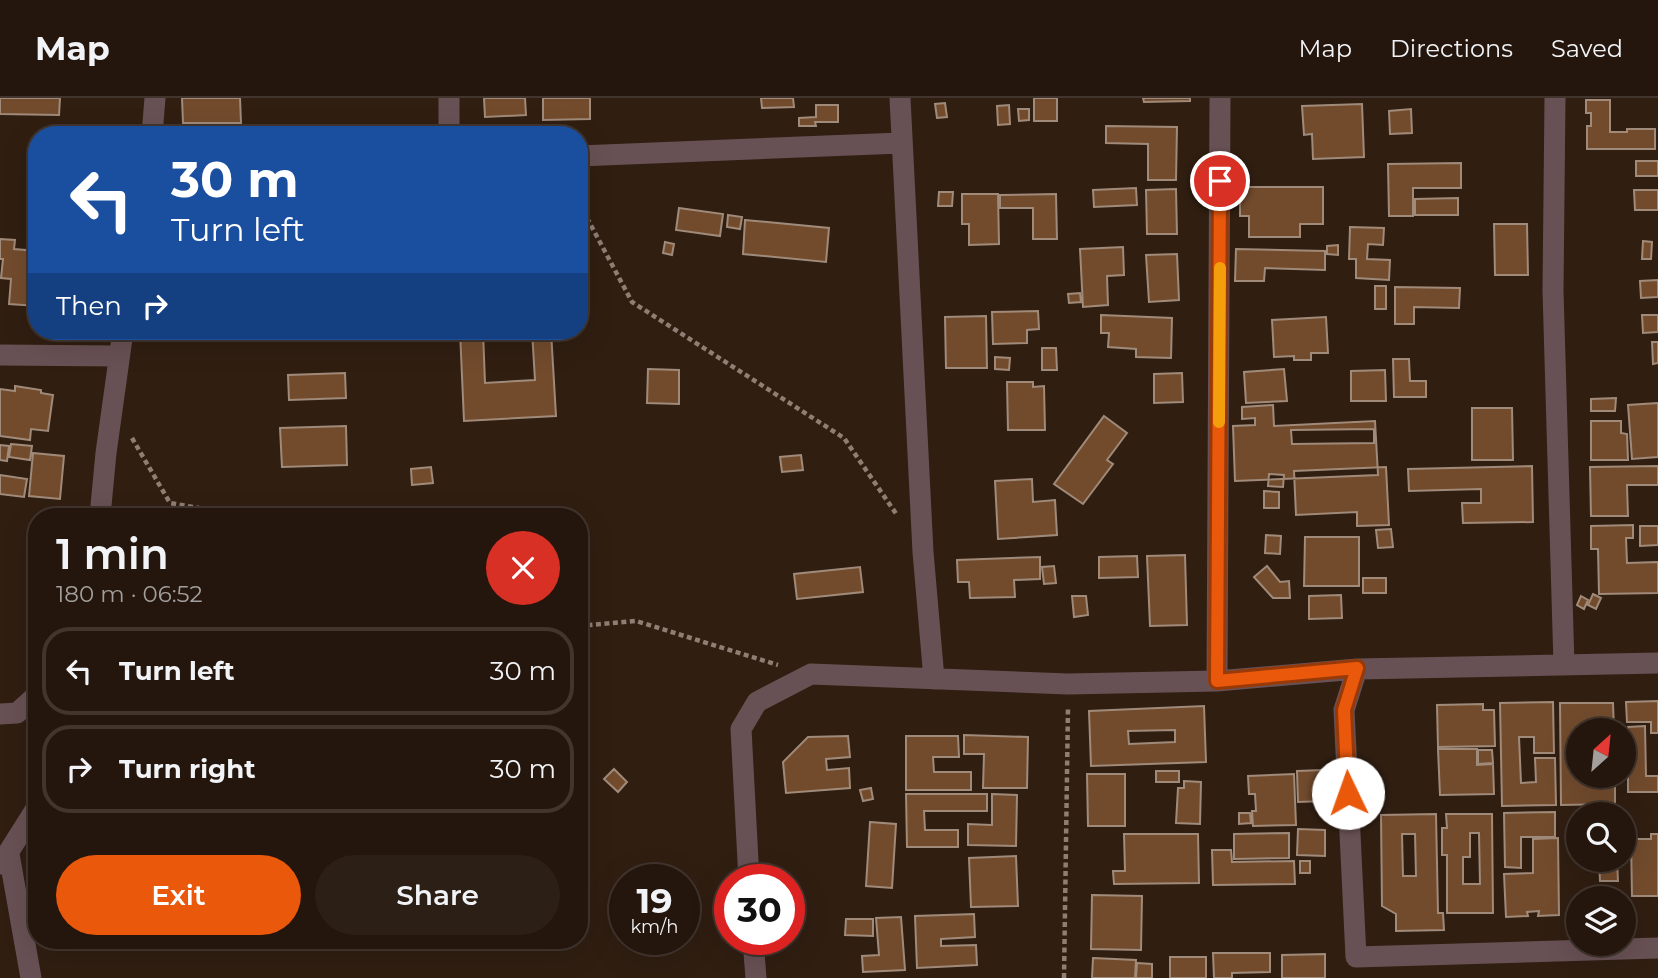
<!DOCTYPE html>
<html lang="en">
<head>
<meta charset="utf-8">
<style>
  :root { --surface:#24160d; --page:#2c1f16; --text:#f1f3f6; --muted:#a39f9d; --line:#41352e; --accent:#ea580c }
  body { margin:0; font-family:Montserrat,sans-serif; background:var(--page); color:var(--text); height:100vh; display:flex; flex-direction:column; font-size:26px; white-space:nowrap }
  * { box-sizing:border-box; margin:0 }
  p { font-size:23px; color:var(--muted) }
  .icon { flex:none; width:38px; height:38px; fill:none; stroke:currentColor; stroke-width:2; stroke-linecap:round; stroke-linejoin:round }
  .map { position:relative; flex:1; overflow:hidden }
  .details { position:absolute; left:28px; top:410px; width:560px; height:441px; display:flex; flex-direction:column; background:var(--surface); border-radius:28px; box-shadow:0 7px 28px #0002,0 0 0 2px var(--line) }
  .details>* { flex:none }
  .top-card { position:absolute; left:28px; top:28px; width:560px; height:214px; border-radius:28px; box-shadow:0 7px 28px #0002,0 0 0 2px var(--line); background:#1a4fa0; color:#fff; overflow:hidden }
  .needle { width:46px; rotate:27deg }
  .tools { position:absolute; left:1566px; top:620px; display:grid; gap:14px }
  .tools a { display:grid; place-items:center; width:70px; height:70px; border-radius:50%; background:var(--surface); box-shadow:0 7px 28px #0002,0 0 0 2px var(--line); font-size:35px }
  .speed { position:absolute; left:609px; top:766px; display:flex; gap:14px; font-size:35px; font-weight:700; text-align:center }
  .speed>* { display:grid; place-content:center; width:91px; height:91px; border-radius:50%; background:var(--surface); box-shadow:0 7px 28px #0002,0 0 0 2px var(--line); line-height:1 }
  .speed small { font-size:18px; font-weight:400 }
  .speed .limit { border:10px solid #d22; background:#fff; color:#111 }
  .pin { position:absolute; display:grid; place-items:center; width:60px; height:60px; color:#fff; margin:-30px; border:4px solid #fff; border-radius:50%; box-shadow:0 2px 7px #0007 }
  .me { position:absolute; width:77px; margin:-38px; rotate:357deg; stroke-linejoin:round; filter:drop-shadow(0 0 5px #0008) }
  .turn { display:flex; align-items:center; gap:24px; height:147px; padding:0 28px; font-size:32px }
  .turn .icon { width:91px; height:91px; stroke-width:2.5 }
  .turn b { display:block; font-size:49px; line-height:60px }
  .then { display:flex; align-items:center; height:66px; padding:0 28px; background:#0003; gap:14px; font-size:26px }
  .round { display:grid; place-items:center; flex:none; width:74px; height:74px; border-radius:37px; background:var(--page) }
  .summary { display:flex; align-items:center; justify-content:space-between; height:119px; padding:0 28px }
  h1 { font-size:42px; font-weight:600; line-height:52px }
  .action { display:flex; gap:14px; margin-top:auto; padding:14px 28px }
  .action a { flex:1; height:80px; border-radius:42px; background:var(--accent); color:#fff; font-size:28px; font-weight:600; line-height:80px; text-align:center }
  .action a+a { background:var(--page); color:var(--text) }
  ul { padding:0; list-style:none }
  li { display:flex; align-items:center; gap:21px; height:88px; margin:0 14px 10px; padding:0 14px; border:4px solid var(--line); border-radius:28px }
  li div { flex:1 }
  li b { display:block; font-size:26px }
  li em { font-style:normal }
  header { display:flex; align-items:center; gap:42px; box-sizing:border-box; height:98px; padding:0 35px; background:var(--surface); border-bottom:2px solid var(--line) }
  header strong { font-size:33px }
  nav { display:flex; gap:38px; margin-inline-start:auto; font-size:24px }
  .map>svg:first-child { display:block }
  .building { fill:#724b2d; stroke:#a08a79; stroke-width:2; fill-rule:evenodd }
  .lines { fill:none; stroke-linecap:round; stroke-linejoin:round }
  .path { stroke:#8e7e73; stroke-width:4.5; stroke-dasharray:5 3.5; stroke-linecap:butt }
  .street { stroke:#685154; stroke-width:21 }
  .route-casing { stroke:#983908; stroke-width:18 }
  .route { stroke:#ea580c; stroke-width:12 }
  .slow { stroke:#f59e0b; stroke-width:12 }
</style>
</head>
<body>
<header>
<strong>Map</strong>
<nav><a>Map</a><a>Directions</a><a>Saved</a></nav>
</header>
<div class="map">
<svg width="1658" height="880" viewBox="0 0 1658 880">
  <rect width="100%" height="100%" fill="#301e11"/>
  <path class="building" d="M0,0H60L59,17L0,16Z
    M182,0H240L241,25H183Z
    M484,0H525L526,17L485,19Z
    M543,0H590V21L543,22Z
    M761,0H793L794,9L762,10Z
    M1034,0H1057V23H1034Z
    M1143,0H1190V3L1144,4Z
    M1586,2H1610V34H1627V31H1655V51H1587V28H1591V15H1586Z
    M945,5L947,19L937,20L935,6Z
    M1362,6L1364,59L1313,61L1312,36L1304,37L1302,8Z
    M816,7H838V24H815L816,28H799V20L816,19Z
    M1009,7L1010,26L998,27L997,8Z
    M1018,11H1029V22L1019,23Z
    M1411,11L1412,35L1390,36L1389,13Z
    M1106,28L1177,29L1176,82H1148V46L1106,45Z
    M1636,63H1658V78H1636Z
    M1461,65V90H1413V118H1389L1388,66Z
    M1240,89H1323V126H1300V139H1249V118H1240Z
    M1136,90L1137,107L1094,109L1093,92Z
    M1176,91L1177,136H1147L1146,92Z
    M1634,92H1658V112H1635Z
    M939,94H953L952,108H938Z
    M962,96H998L999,146L969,147V126H962Z
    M1056,96L1057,141H1033V110H1000V97Z
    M1458,100V117H1415V101Z
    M679,110L723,116L720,138L676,132Z
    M728,117L742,119L740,131L727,129Z
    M745,122L829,130L826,164L743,156Z
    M1494,126H1527L1528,177H1495Z
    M1350,129L1384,130L1383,147L1368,146L1367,161L1390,162L1389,182L1356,180V161H1349Z
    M0,141L15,142L14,151L37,153V208L9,206L11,181L1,180L3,161H0Z
    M1643,143L1652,144L1651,161H1642Z
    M665,144L674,146L672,157L663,155Z
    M1338,147V157L1327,156V148Z
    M1123,149L1124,177L1107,178L1108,207L1083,209L1080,151Z
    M1236,151L1325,153V172L1265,170L1264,183H1235Z
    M1177,156L1179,202L1149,204L1146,157Z
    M1658,182V199L1641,200L1640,183Z
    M1375,188H1386V211H1375Z
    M1395,189L1460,190L1459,210L1414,209V226H1395Z
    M1080,195L1081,204L1069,205L1068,196Z
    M1038,213L1039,231L1027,232V245L993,246L992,214Z
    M1101,217L1172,220L1171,260L1136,259V251L1108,249L1109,235H1101Z
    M1642,217H1658V234L1643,235Z
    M986,218L987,270H946L945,219Z
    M1326,219L1328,255H1311V262H1294V258L1274,259L1272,222Z
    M460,233H483L485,285L535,282L532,233H551L556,318L464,323Z
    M1652,244H1658V265L1653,266Z
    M1042,250H1056L1057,272H1042Z
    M995,259L1010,260L1009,272L995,271Z
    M1393,261H1409L1410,283H1426V299H1394Z
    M648,271L679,272V306L647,305Z
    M1284,271L1287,303L1246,305L1244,274Z
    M1385,272L1386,303H1351V273Z
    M345,275L346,300L289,302L288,277Z
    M1182,275L1183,304L1154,305V276Z
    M1007,284H1033V289L1044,288L1045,332H1008Z
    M15,288L41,292V295L53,297L48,333L31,331L30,342L0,338V291L15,293Z
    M1616,300L1615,313H1591V301Z
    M1658,305V359L1632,361L1628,307Z
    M1273,307L1274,328L1375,323L1378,377L1235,383L1233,328L1255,327V320L1242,321V309ZM1374,331V345L1292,346L1291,332Z
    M1472,310H1512L1513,362H1472Z
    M1104,318L1127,335L1107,362L1113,366L1083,406L1054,386Z
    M1591,323H1621V335L1627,336L1628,362H1591Z
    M346,328L347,367L282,369L280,330Z
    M11,346L32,348L30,362L9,359Z
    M0,347L9,348L7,363L0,362Z
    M33,355L64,358L60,401L29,398Z
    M801,357L803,372L782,374L780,359Z
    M1532,368L1533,424L1463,425L1462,405H1481V391L1409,393L1408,371Z
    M1658,368V387H1627L1628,418H1591L1590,369Z
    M431,369L433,385L412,387L411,371Z
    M1386,369L1389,427L1357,428V414L1296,417L1294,373Z
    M1269,376L1284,377L1283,389L1268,388Z
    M0,377L27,381L24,399L0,396Z
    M1032,381L1033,404L1055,402L1057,437L998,441L995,383Z
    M1264,393L1279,394V410H1264Z
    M385,410L386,418H354V414Z
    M1633,427V440H1626L1627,465L1658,464V495L1599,496L1598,451H1591V428Z
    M1640,428H1658V447L1640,448Z
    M1391,431L1393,449L1378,450L1376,432Z
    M1266,437L1281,438L1280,456L1265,455Z
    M1305,439H1359V488H1304Z
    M1185,457L1187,527L1150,528L1147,458Z
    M1137,458L1138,479L1099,480V459Z
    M1040,459V481L1014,482L1015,499L970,500L969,484H958L957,462Z
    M1054,468L1056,485L1044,486L1042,469Z
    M1267,468L1280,484L1289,483L1290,500H1273L1254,479Z
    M860,469L863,494L797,501L794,476Z
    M1363,480H1386V495H1363Z
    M1593,496L1601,500L1596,511L1588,507Z
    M1341,497L1342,520L1309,521V498Z
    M1072,498H1086L1088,517L1074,519Z
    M1581,498L1588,502L1584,511L1577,507Z
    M1658,603V635H1651V624H1627L1626,604Z
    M1553,604L1554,655H1534V639H1519L1521,685L1536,684L1535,660H1555L1556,707L1502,708L1500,605Z
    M1560,605H1613L1614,632H1578V677H1581V684H1595V677H1615V706L1561,707Z
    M1483,606V612H1494L1495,648L1438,649L1437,607Z
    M1204,608L1206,664L1091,668L1089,613ZM1175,632V644L1129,646L1128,633Z
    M1645,628L1646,678H1658V694H1628V629Z
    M964,637L1028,639L1027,690H983L984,656H964Z
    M848,638L850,659L826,661L827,672L849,670L850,690L786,695L783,664L808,639Z
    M906,638H958L959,659H933L934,674H971V692H906Z
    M1438,651H1477V667L1493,666L1494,696L1440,697Z
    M1478,652H1492L1493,665L1478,666Z
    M614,671L627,684L618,694L604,681Z
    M1323,672L1325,703L1298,704L1297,673Z
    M1156,673H1179V684H1156Z
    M1087,676H1125V728H1088Z
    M1294,676L1296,727L1253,728L1252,713H1256L1255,696H1249L1248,678Z
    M1184,683L1201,684L1200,726L1176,725L1178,690H1184Z
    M871,690L873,701L863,703L860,692Z
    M906,696H987V713H924L925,732H958V749H907Z
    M992,696L1017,697L1016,748L968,747V726L992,727Z
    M1555,714V739H1521V770L1505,769L1504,715Z
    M1239,715H1250L1251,725L1239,726Z
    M1436,716L1438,815H1443L1444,832L1396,833V816L1382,808L1381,717ZM1402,736H1415L1416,778H1403Z
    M1446,716H1492L1493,815H1447V757H1442V730H1447ZM1470,735H1479L1480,786H1463V759H1470Z
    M870,724L896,726L892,790L866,788Z
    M1298,731L1325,732V758L1297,757Z
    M1289,735V760L1234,761V736Z
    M1124,736H1198L1199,785L1114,786L1113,773H1125Z
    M1651,736H1658V798H1632L1631,741H1651Z
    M1558,740L1559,817L1538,818L1539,813L1527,814L1528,818L1506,819L1504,776L1533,775V741Z
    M1212,752H1231L1232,764L1294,763L1295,786L1213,787Z
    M1016,758L1018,808L971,809L969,760Z
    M1599,761H1617L1618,783H1600Z
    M1300,763H1310V775H1300Z
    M1092,797L1142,798L1141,852L1091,851Z
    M974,816L975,839L941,841V848L976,847L977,867L917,870L915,818Z
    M901,819L905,872L863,874L862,858L879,857L876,820Z
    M846,821H873V838L845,837Z
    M1213,855H1270V874L1232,875V880H1214Z
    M1325,856V880H1282V857Z
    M1170,859H1206V880H1170Z
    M1093,860L1136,862L1135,880H1092Z
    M1137,865L1152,866V880H1136Z"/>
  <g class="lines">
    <path class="path" d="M579,105L632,204L844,340L897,417
      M132,340L170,405L245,418
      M579,528L636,523L778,567
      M1064,880L1068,608"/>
    <path class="street" d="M449,0V37
      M900,0L923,454L934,581
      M1555,0L1553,193L1564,567
      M152,37L155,0
      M579,58L901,45
      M0,257L118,258
      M100,418L106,355L123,233
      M1357,571L1344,612L1356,859L1658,850
      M1217,583L1220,0
      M0,616L17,615L37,597
      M9,756L31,880
      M1,766L37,709
      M749,782L741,631L757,604L811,576L1068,586L1217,583L1357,571L1658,565
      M753,842L756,880"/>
  </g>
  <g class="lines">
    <g class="route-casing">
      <path id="route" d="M1220,83L1217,583L1357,570L1344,612L1348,695"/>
    </g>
    <use href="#route" class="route"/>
    <path class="slow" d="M1219,324L1220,170"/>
  </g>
</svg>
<div class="tools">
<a><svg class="needle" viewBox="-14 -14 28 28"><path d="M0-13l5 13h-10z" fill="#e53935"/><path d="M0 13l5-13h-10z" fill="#a39f9d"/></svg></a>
<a><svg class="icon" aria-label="search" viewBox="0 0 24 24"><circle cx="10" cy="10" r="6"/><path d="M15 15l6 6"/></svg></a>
<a><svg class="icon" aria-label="layers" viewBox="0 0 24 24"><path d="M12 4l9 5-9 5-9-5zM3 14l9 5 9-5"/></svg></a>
</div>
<div class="speed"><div>19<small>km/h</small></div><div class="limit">30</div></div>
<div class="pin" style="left:1220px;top:83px;background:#d93025"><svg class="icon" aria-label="arrive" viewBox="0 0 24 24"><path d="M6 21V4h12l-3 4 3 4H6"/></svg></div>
<svg class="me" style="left:1348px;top:695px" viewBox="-20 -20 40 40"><circle r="19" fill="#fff"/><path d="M0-13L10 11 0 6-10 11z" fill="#ea580c"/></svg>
<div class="top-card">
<div class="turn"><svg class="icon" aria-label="left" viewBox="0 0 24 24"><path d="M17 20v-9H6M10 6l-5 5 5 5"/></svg><div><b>30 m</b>Turn left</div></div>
<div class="then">Then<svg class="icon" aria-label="right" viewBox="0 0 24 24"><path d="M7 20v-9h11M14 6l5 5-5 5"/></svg></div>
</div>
<section class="details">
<div class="summary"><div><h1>1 min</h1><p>180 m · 06:52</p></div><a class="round" style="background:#d93025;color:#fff"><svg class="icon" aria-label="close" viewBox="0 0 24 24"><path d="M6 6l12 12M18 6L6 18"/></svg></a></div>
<ul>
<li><svg class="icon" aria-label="left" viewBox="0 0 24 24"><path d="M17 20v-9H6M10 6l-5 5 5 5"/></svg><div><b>Turn left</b></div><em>30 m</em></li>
<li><svg class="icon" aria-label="right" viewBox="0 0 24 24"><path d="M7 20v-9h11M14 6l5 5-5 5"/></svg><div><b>Turn right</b></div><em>30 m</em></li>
</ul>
<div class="action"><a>Exit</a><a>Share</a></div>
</section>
</div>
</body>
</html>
